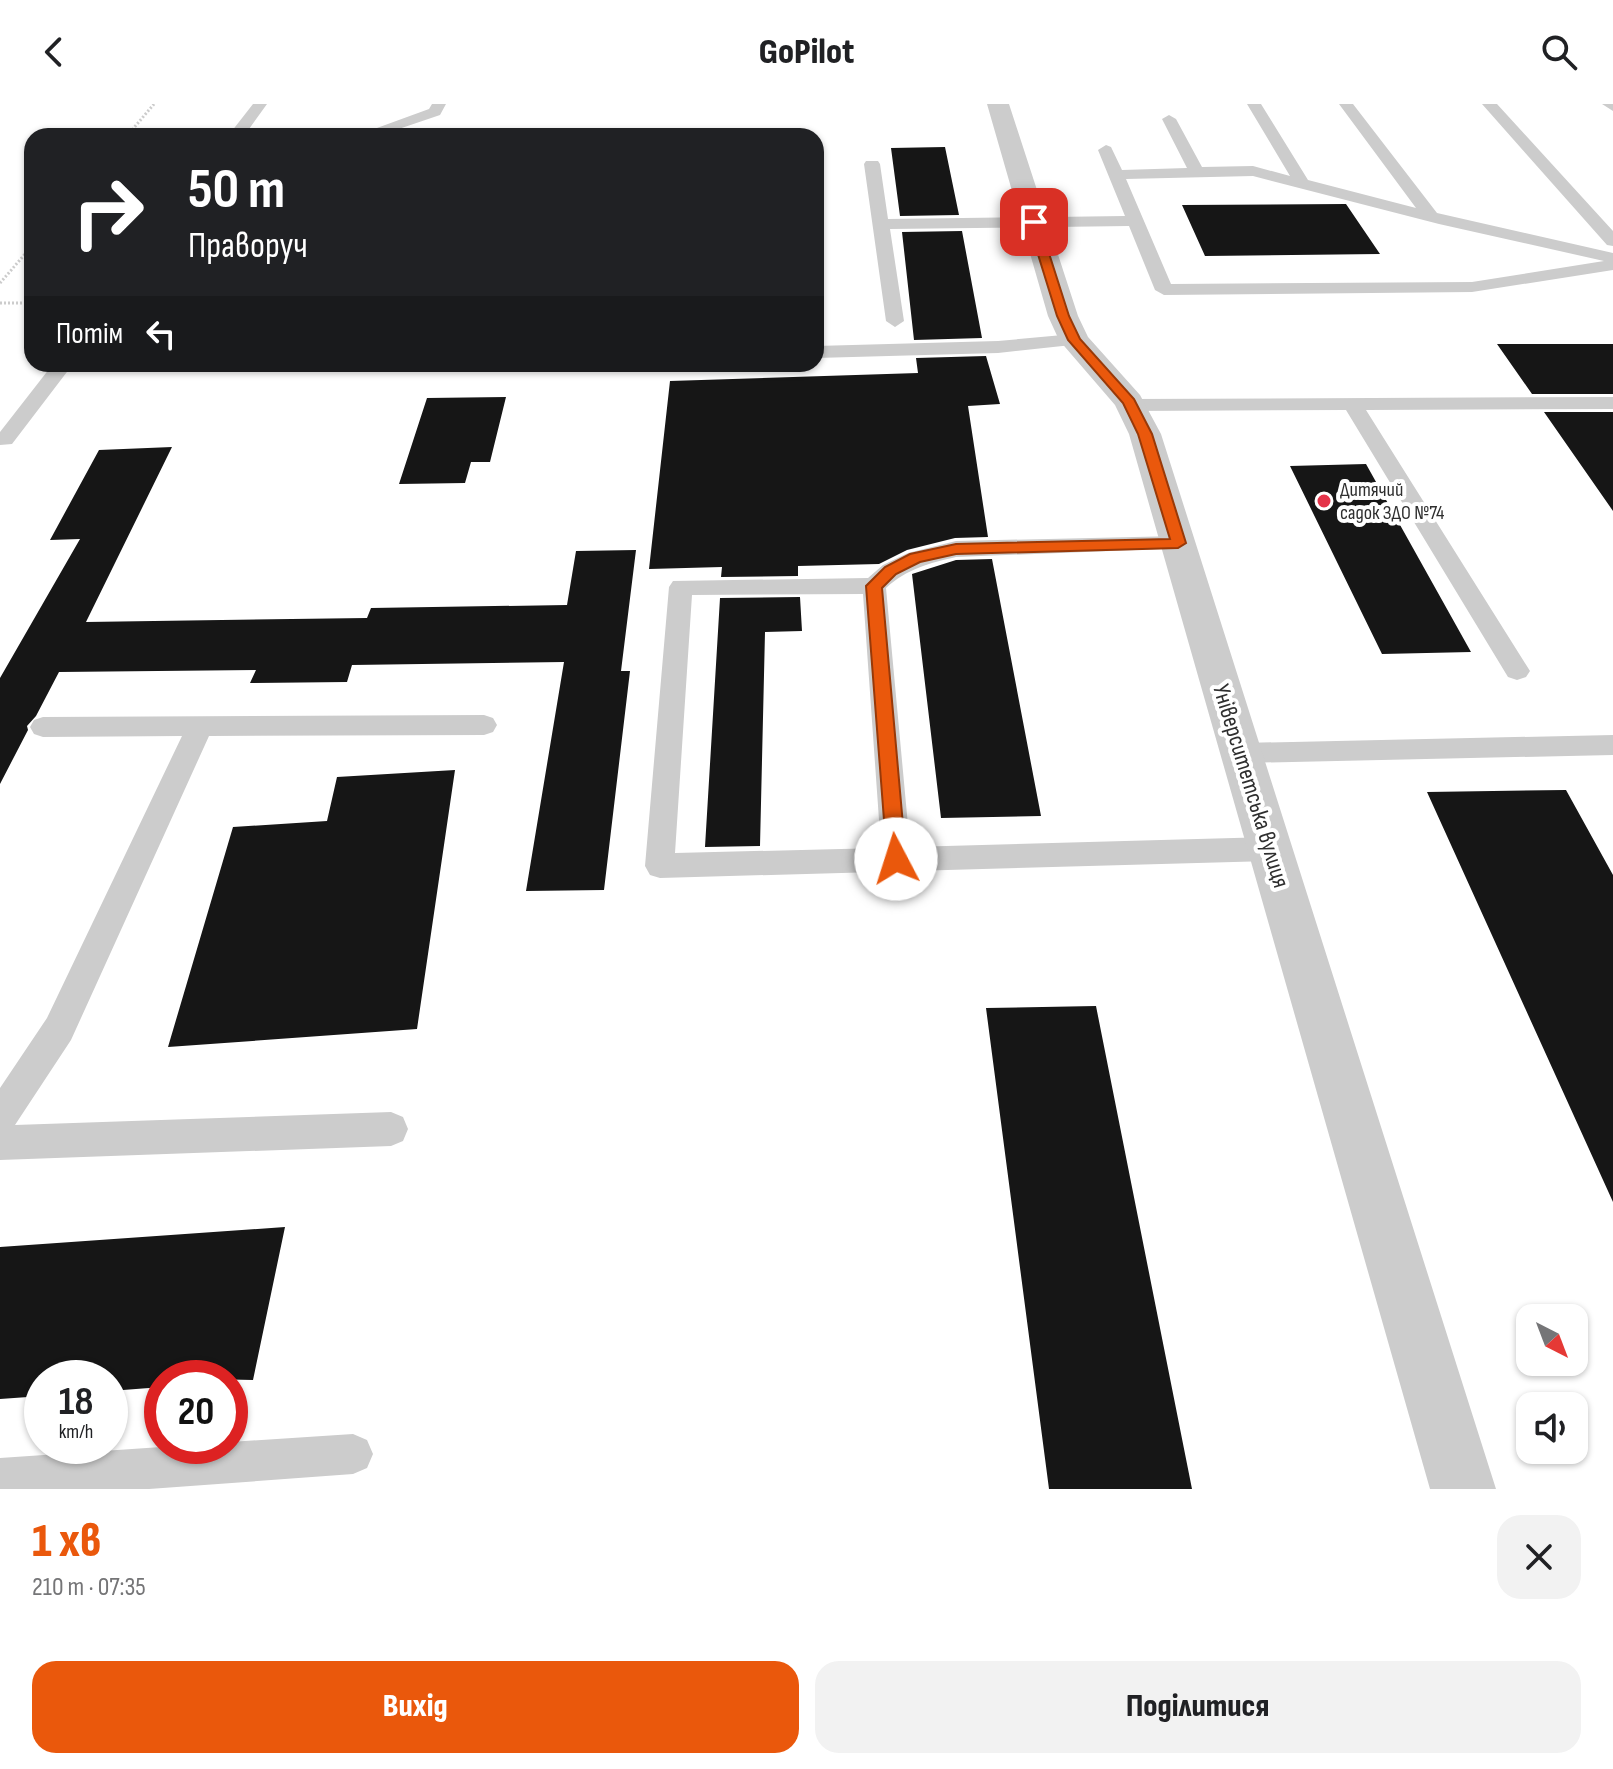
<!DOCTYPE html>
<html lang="uk">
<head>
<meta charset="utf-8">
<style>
  :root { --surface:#fff; --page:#f2f2f2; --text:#202124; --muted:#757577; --accent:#ea580c }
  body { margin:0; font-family:"Sofia Sans Condensed",sans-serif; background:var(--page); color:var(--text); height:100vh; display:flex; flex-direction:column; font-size:30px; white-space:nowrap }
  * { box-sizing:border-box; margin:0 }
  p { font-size:26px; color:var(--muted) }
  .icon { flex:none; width:44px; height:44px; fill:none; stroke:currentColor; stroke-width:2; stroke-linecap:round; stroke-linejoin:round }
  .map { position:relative; height:1385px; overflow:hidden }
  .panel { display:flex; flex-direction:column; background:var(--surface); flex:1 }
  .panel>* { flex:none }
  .guide { position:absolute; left:24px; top:24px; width:800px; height:244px; border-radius:24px; box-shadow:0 2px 6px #0004; background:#202124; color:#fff; overflow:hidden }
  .needle { width:52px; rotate:138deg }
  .fabs { position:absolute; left:1516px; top:1200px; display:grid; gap:16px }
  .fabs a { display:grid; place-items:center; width:72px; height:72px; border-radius:16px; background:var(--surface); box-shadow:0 2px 6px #0004; font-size:40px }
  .speed { position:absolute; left:24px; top:1256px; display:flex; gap:16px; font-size:40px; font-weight:700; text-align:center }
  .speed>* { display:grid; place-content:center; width:104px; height:104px; border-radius:50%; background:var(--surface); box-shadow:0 2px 6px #0004; line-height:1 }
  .speed small { font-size:20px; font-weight:400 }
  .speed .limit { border:12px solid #d22; background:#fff; color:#111 }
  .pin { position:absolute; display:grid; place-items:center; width:68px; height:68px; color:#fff; margin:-34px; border-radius:16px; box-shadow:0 4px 12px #0006 }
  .me { position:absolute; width:88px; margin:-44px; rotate:355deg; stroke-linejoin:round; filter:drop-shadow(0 0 6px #0008) }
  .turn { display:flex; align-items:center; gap:28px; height:168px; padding:0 32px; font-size:36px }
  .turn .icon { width:104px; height:104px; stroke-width:2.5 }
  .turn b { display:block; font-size:56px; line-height:68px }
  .then { display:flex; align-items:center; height:76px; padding:0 32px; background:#0003; gap:16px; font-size:30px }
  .round { display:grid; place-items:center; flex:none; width:84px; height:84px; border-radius:24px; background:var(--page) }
  .head { display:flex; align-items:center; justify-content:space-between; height:136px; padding:0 32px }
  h1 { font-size:48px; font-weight:800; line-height:60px; color:var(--accent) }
  .cta { display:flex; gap:16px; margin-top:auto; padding:16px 32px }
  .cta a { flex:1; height:92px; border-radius:24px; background:var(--accent); color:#fff; font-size:32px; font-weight:800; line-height:92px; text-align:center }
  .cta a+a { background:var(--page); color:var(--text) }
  header { display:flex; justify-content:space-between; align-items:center; height:104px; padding:0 32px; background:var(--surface); font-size:36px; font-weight:800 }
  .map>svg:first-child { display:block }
  .building { fill:#161616 }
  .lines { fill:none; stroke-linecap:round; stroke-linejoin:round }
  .path { stroke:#ccc; stroke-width:3; stroke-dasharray:2 2; stroke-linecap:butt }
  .service { fill:#ccc; fill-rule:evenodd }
  .minor { fill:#ccc; fill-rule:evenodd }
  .route { fill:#ea580c; stroke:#983908; stroke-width:2 }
  .poi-dot { fill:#e4344a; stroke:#fff; stroke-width:3 }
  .labels { text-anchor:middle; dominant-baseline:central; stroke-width:8; stroke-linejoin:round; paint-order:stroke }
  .far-poi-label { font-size:20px; fill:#2f2f2f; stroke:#fff; text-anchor:start }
  .street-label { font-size:24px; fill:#2f2f2f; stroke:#fff }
</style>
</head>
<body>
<header><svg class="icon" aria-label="back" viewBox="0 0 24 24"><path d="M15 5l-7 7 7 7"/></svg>GoPilot<svg class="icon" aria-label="search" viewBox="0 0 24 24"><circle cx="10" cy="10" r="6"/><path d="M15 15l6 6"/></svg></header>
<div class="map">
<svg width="1613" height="1385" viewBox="0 0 1613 1385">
  <rect width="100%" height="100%" fill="#fff"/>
  <path class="building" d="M945,43L959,111L900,112L891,44Z
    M1346,100L1380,150L1205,152L1182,101Z
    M962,127L982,234L914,236L902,128Z
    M1497,240H1613V290H1532Z
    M986,252L1000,300L968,302L988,433L955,434L907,446L879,460L798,462V472L721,473L722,463L649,465L670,277L918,269L916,254Z
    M506,293L490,358H471L465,379L399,380L427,294Z
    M1544,308H1613V407Z
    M172,343L86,518L367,514L371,504L567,501L576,447L636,446L621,567H630L604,786L526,787L564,558L352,561L347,578L250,579L256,566L59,568L36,612L27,622L28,626L0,680V574L80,435L50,436L99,346Z
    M1366,360L1471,548L1382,550L1290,362Z
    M992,455L1041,712L941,714L912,470L956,456Z
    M800,493L802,527L765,528L760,742L705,743L720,494Z
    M455,666L417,925L168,943L233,723L327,717L337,673Z
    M1566,686L1613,771V1098L1427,688Z
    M1096,902L1192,1385H1049L986,904Z
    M285,1123L253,1276L162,1274V1283L110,1287V1274H42V1292L0,1295V1143Z"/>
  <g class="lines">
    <path class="path" d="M127,32L154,0
      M0,179L32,142
      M0,199H32"/>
    <path class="service" d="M253,0H267L244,32H228Z
      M432,0H446L440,11L378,32H355L429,5Z
      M1247,0H1261L1308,76L1416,104L1339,0H1353L1437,109L1613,149V166L1472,188L1164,191L1155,186L1129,122L890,125L904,217L895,223L886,217L864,60L866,57H878L880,60L888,115L1125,112L1098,46L1106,41L1111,43L1122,66L1187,64L1162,15L1169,11L1176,15L1202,63L1253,62L1290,72ZM1253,72L1439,120L1604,157L1472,178L1171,180L1126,75Z
      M1482,0H1497L1613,127V142L1607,141Z
      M1602,0H1613V7Z
      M1074,230L1081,232L1084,236L1081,240L998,249L816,254V242L998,237Z
      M53,260H73L12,340L0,341V328Z
      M1613,293V305L1366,306L1530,567L1526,573L1517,576L1508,573L1346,306L1130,307L1120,301L1130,295Z
      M1178,432L1186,434L1190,439L1186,444L956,453C929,459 907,465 886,484L910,743L1270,733L1280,737L1285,745L1280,753L1270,757L660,774L650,771L645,762L669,483L673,477L868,474L883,461L908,449L956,437ZM863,490L881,744L675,749L692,491Z
      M484,611L493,614L497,621L493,628L484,631L209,632L71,936L15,1021L391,1008L403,1013L408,1025L403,1037L391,1042L0,1056V984L47,914L182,632L43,633L34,630L30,623L34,616L43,613Z
      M1613,631V651L1241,659L1231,656L1227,649L1231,642L1241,639Z
      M353,1330L367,1336L373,1350L367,1364L353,1370L149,1385H0V1354L176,1342H230V1338Z"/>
    <path class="minor" d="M987,0H1009L1078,212L1088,233L1140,291L1161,330L1496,1385H1430L1129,330L1115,301L1059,236L1048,212Z"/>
  </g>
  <path class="route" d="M1034,114L1039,118L1069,212L1080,235L1134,295L1152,330L1186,439L1178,444L956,450L920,458L896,470L882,484L906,755L903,761H889L887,755L866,482L885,463L910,450L956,440L1170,435L1138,330L1123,299L1068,236L1057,212L1028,118Z"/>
  <circle class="poi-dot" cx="1324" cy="397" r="8"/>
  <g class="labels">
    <g class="far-poi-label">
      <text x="1340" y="386">Дитячий<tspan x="1340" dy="23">садок ЗДО №74</tspan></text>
    </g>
    <g class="street-label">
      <text transform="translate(1251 682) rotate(73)">Університетська вулиця</text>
    </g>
  </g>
</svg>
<div class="fabs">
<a><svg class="needle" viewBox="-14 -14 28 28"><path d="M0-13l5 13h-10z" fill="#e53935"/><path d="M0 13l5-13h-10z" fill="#757577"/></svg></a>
<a><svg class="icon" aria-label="sound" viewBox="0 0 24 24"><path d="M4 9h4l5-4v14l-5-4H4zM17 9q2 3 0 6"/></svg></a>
</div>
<div class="speed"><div>18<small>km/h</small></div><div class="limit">20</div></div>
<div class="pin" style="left:1034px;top:118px;background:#d93025"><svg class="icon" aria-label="arrive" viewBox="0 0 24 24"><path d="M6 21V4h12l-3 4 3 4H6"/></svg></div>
<svg class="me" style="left:896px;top:755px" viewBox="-20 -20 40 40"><circle r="19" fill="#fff"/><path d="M0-13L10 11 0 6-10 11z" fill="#ea580c"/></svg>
<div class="guide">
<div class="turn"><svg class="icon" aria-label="right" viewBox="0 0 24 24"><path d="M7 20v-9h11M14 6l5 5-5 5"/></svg><div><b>50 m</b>Праворуч</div></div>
<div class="then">Потім<svg class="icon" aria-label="left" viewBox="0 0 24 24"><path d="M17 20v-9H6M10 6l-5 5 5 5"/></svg></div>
</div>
</div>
<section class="panel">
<div class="head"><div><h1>1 хв</h1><p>210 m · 07:35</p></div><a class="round"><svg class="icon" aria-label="close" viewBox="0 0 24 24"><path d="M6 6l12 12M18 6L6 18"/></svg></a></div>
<div class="cta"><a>Вихід</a><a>Поділитися</a></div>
</section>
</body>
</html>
